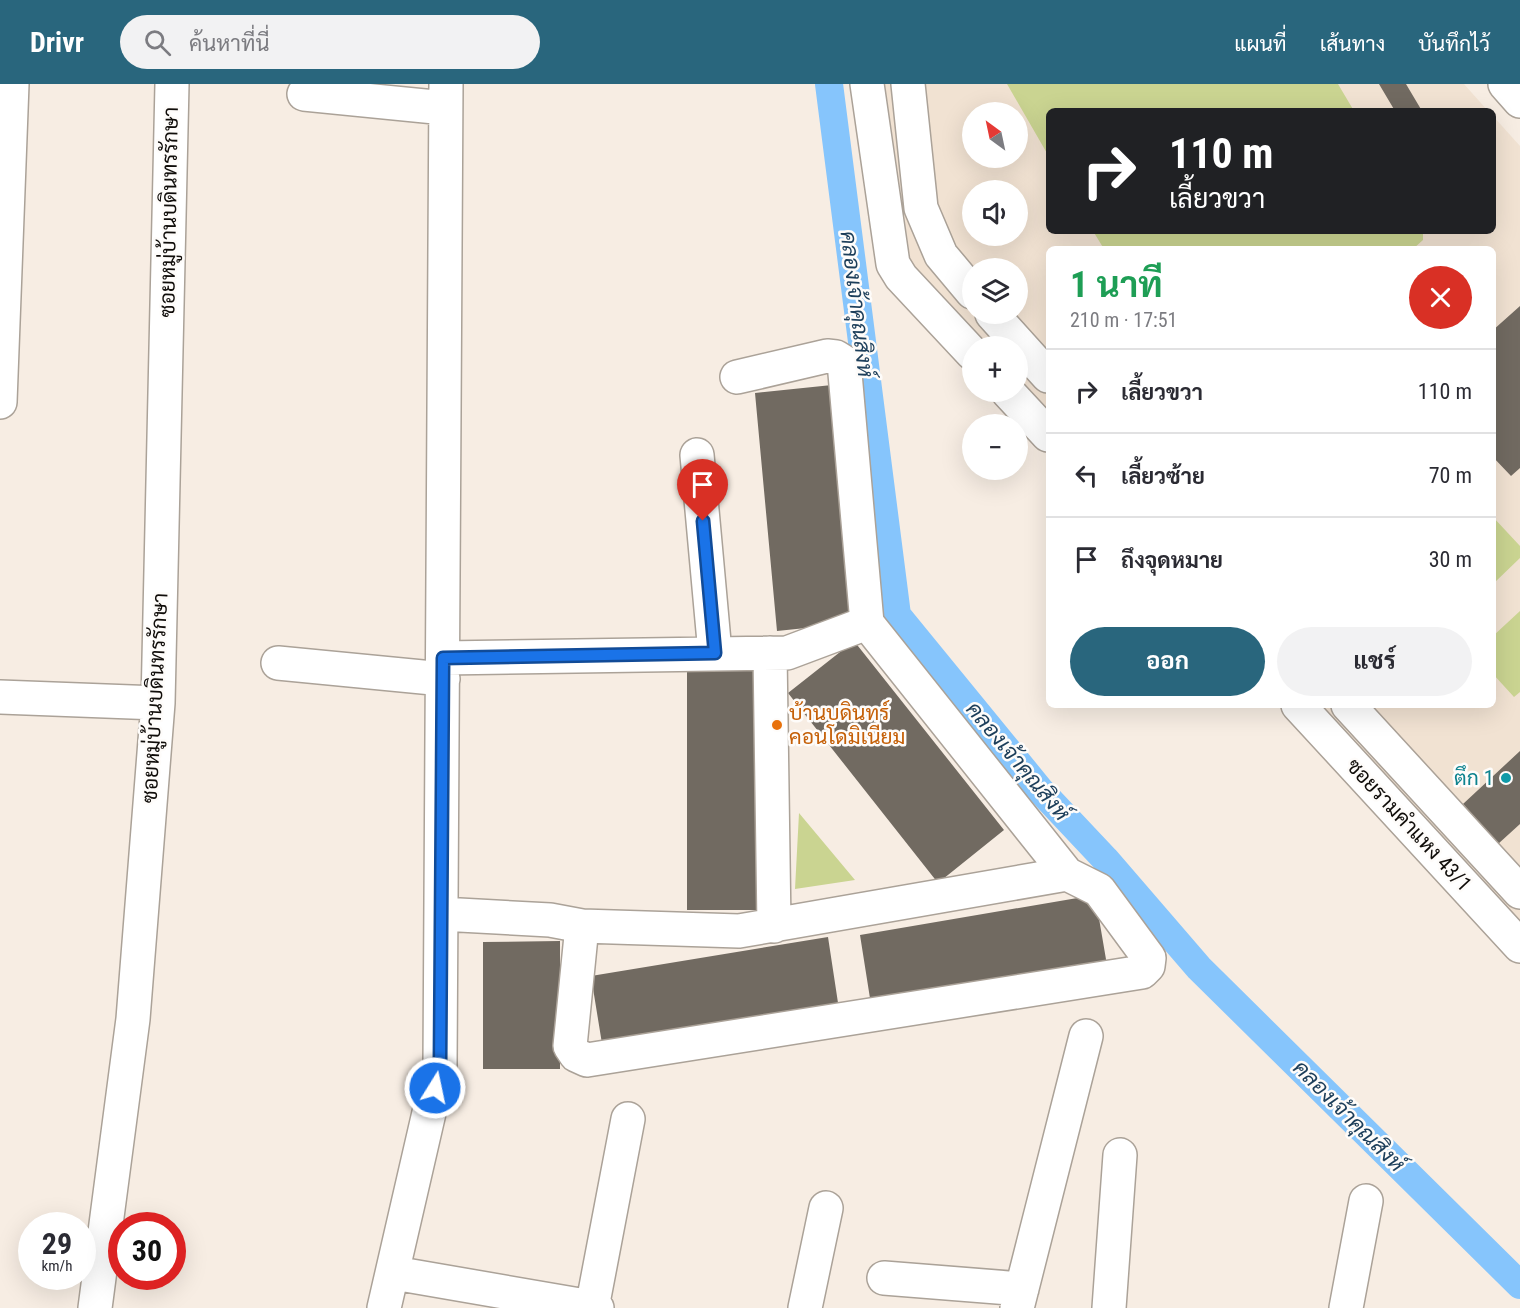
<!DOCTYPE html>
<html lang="th">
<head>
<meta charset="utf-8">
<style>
  :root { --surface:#fff; --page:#f2f2f3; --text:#2b2b33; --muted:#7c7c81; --line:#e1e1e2; --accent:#29667d }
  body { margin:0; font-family:"Roboto Condensed",Sarabun,sans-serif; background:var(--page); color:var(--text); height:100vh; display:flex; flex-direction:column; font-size:22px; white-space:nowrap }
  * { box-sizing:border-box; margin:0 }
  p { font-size:20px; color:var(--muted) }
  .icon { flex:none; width:33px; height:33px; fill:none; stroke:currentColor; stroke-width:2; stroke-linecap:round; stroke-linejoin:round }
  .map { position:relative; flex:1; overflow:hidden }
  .sheet { position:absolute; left:1046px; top:162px; width:450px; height:462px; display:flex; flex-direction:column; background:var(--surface); border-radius:9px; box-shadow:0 6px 24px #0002 }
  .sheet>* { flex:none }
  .guide { position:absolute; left:1046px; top:24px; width:450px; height:126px; border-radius:9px; box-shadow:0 6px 24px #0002; background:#202124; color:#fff; overflow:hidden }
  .needle { width:39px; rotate:327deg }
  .controls { position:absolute; left:962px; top:18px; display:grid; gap:12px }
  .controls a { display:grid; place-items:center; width:66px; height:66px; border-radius:50%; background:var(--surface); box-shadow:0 6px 24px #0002; font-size:30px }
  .speed { position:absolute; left:18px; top:1128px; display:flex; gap:12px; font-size:30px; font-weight:700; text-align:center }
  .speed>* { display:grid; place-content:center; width:78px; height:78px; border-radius:50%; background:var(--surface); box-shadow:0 6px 24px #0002; line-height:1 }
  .speed small { font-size:15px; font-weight:400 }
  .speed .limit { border:9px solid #d22; background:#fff; color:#111 }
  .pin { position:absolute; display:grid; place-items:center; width:51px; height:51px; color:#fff; margin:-62px -26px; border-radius:50% 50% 50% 0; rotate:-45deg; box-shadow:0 0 6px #0007 }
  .pin .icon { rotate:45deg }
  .me { position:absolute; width:66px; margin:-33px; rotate:10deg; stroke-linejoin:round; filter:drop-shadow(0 0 4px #0008) }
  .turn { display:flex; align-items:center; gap:21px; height:126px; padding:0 24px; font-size:27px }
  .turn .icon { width:78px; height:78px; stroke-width:2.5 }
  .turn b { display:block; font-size:42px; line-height:51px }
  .round { display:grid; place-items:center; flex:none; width:63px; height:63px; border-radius:32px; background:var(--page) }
  .overview { display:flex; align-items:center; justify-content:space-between; height:102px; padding:0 24px }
  h1 { font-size:36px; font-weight:700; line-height:45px; color:#1e9e55 }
  .primary-button { display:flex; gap:12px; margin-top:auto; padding:12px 24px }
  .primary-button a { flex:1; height:69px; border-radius:36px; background:var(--accent); color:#fff; font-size:24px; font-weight:700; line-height:69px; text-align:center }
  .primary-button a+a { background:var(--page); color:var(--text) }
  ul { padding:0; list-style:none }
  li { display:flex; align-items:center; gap:18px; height:84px; padding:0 24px; border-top:2px solid var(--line) }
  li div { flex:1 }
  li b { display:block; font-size:22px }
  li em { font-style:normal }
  header { display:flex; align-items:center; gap:36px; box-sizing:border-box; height:84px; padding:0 30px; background:var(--accent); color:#fff }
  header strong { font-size:28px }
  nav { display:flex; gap:33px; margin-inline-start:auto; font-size:21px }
  .search { width:420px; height:54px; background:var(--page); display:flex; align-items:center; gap:15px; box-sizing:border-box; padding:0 21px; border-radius:33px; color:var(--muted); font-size:22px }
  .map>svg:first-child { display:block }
  .built { fill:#f1e2d2; fill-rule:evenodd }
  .green { fill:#cad491 }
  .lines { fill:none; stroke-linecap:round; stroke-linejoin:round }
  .canal { stroke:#86c5fc; stroke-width:28 }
  .building { fill:#716a61 }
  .minor-casing { stroke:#aba298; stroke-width:36 }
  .minor { stroke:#fff; stroke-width:33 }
  .route-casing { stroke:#114b97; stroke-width:15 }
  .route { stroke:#1a73e8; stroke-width:10 }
  .food-dot { fill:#e8710a; stroke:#fefcfa; stroke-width:2 }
  .culture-dot { fill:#0f9aa8; stroke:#fefcfa; stroke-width:2 }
  .labels { text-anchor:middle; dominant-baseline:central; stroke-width:5; stroke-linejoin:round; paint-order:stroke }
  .street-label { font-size:21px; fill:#100d0a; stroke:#fefcfa }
  .food-label { font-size:21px; fill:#c56008; stroke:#fefcfa; text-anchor:start }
  .culture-label { font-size:21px; fill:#0d838f; stroke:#fefcfa; text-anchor:end }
  .water-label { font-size:22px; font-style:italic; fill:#1c3e5a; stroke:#fefcfa }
</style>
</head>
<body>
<header>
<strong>Drivr</strong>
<div class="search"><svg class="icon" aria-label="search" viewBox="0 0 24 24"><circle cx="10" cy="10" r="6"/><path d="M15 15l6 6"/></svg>ค้นหาที่นี่</div>
<nav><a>แผนที่</a><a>เส้นทาง</a><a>บันทึกไว้</a></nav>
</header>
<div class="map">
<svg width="1520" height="1224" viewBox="0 0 1520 1224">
  <rect width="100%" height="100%" fill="#f7ede3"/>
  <path class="built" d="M885,0H1464L1488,27H1048V147H1492L1493,32L1520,62V837L1320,621H1492V165H1048V327L1017,293V262H989L911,179ZM972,28H1017V74H972ZM972,106H1017V152H972ZM972,184H1017V230H972Z"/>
  <path class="green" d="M1007,0H1338L1354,27H1048V71Z
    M1093,147H1423V156L1413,165H1104Z
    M1493,433L1520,462V474L1493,500Z
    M1520,527V608L1514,613L1493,590V552Z
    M799,729L855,796L795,805Z"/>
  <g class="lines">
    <path class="canal" d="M829,0L897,531L1040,706L1105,775L1199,884L1520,1201"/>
  </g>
  <path class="building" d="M1379,0H1406L1422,27H1395Z
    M1520,222V384L1511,392L1492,372V247Z
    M832,301L854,539L777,547L755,309Z
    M854,557L1004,746L938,799L788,609Z
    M763,586L762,826H687V587Z
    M1520,667V740L1498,760L1463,720Z
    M1095,811L1108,887L872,927L860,851Z
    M828,853L840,932L604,972L591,892Z
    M560,857V985H483V858Z"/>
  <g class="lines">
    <g class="minor-casing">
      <path id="minor" d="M867,0L893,180L901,193L972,269
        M908,0L921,124L941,171L972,208
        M1505,0L1520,17
        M304,10L445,24
        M992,230L1048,292
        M737,293L827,272L836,273L844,278L867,539L1067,790
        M1008,308L1048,351
        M0,318L12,0
        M697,371L715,569
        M770,569L774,842
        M443,574L787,569L867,539
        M278,579L443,595
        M0,613L158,619
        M1298,621L1520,862
        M1348,621L1520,808
        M441,830L550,836L582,842L739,847L1067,790L1099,806L1149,874L1148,882L1142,888L587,976L576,971L570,962L582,842
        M394,1189L597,1224
        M884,1194L1022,1205
        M95,1224L133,935L158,619L172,0
        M384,1224L440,981L446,0
        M592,1224L628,1035
        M805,1224L826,1124
        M1017,1224L1086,952
        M1109,1224L1120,1071
        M1346,1224L1366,1117"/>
    </g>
    <use href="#minor" class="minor"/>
  </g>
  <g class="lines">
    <g class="route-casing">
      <path id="route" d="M435,1004L440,981L443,574L715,569L703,437"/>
    </g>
    <use href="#route" class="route"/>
  </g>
  <circle class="food-dot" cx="777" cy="641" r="6"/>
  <circle class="culture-dot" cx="1506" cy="694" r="6"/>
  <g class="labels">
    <g class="street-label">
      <text transform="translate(169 128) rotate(-89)">ซอยหมู่บ้านบดินทรรักษา</text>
      <text transform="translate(155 614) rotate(-87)">ซอยหมู่บ้านบดินทรรักษา</text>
      <text transform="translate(1409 741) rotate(47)">ซอยรามคำแหง 43/1</text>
    </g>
    <g class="food-label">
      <text x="789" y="629">บ้านบดินทร์<tspan x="789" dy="24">คอนโดมิเนียม</tspan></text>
    </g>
    <g class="culture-label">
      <text x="1494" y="694">ตึก 1</text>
    </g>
    <g class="water-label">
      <text transform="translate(857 220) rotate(83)">คลองเจ้าคุณสิงห์</text>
      <text transform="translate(1018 677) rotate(50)">คลองเจ้าคุณสิงห์</text>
      <text transform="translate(1349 1032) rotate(45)">คลองเจ้าคุณสิงห์</text>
    </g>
  </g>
</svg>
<div class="controls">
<a><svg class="needle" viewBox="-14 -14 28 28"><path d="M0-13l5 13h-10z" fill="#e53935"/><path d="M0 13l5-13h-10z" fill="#7c7c81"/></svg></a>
<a><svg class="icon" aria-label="sound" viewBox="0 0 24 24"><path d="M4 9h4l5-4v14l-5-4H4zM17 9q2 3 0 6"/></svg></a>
<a><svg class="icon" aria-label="layers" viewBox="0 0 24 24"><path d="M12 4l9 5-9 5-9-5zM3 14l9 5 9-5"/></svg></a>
<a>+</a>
<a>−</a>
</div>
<div class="speed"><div>29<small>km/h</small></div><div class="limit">30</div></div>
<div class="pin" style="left:703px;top:437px;background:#d93025"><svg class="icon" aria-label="arrive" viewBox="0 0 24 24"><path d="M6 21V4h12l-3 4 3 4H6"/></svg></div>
<svg class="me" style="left:435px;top:1004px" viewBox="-20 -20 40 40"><circle r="17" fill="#1a73e8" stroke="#fff" stroke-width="3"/><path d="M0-11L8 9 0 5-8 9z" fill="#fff"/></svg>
<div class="guide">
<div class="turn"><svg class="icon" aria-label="right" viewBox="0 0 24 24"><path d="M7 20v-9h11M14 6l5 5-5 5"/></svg><div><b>110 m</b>เลี้ยวขวา</div></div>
</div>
<section class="sheet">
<div class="overview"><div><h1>1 นาที</h1><p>210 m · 17:51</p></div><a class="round" style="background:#d93025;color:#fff"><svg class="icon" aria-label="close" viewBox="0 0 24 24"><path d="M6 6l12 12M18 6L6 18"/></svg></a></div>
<ul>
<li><svg class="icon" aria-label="right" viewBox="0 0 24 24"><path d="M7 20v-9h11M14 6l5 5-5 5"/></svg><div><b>เลี้ยวขวา</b></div><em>110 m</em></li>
<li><svg class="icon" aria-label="left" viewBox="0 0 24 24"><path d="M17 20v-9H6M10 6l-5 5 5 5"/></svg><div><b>เลี้ยวซ้าย</b></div><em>70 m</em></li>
<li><svg class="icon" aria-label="arrive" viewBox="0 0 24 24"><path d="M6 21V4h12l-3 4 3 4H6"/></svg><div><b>ถึงจุดหมาย</b></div><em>30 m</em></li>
</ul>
<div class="primary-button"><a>ออก</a><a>แชร์</a></div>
</section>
</div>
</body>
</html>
